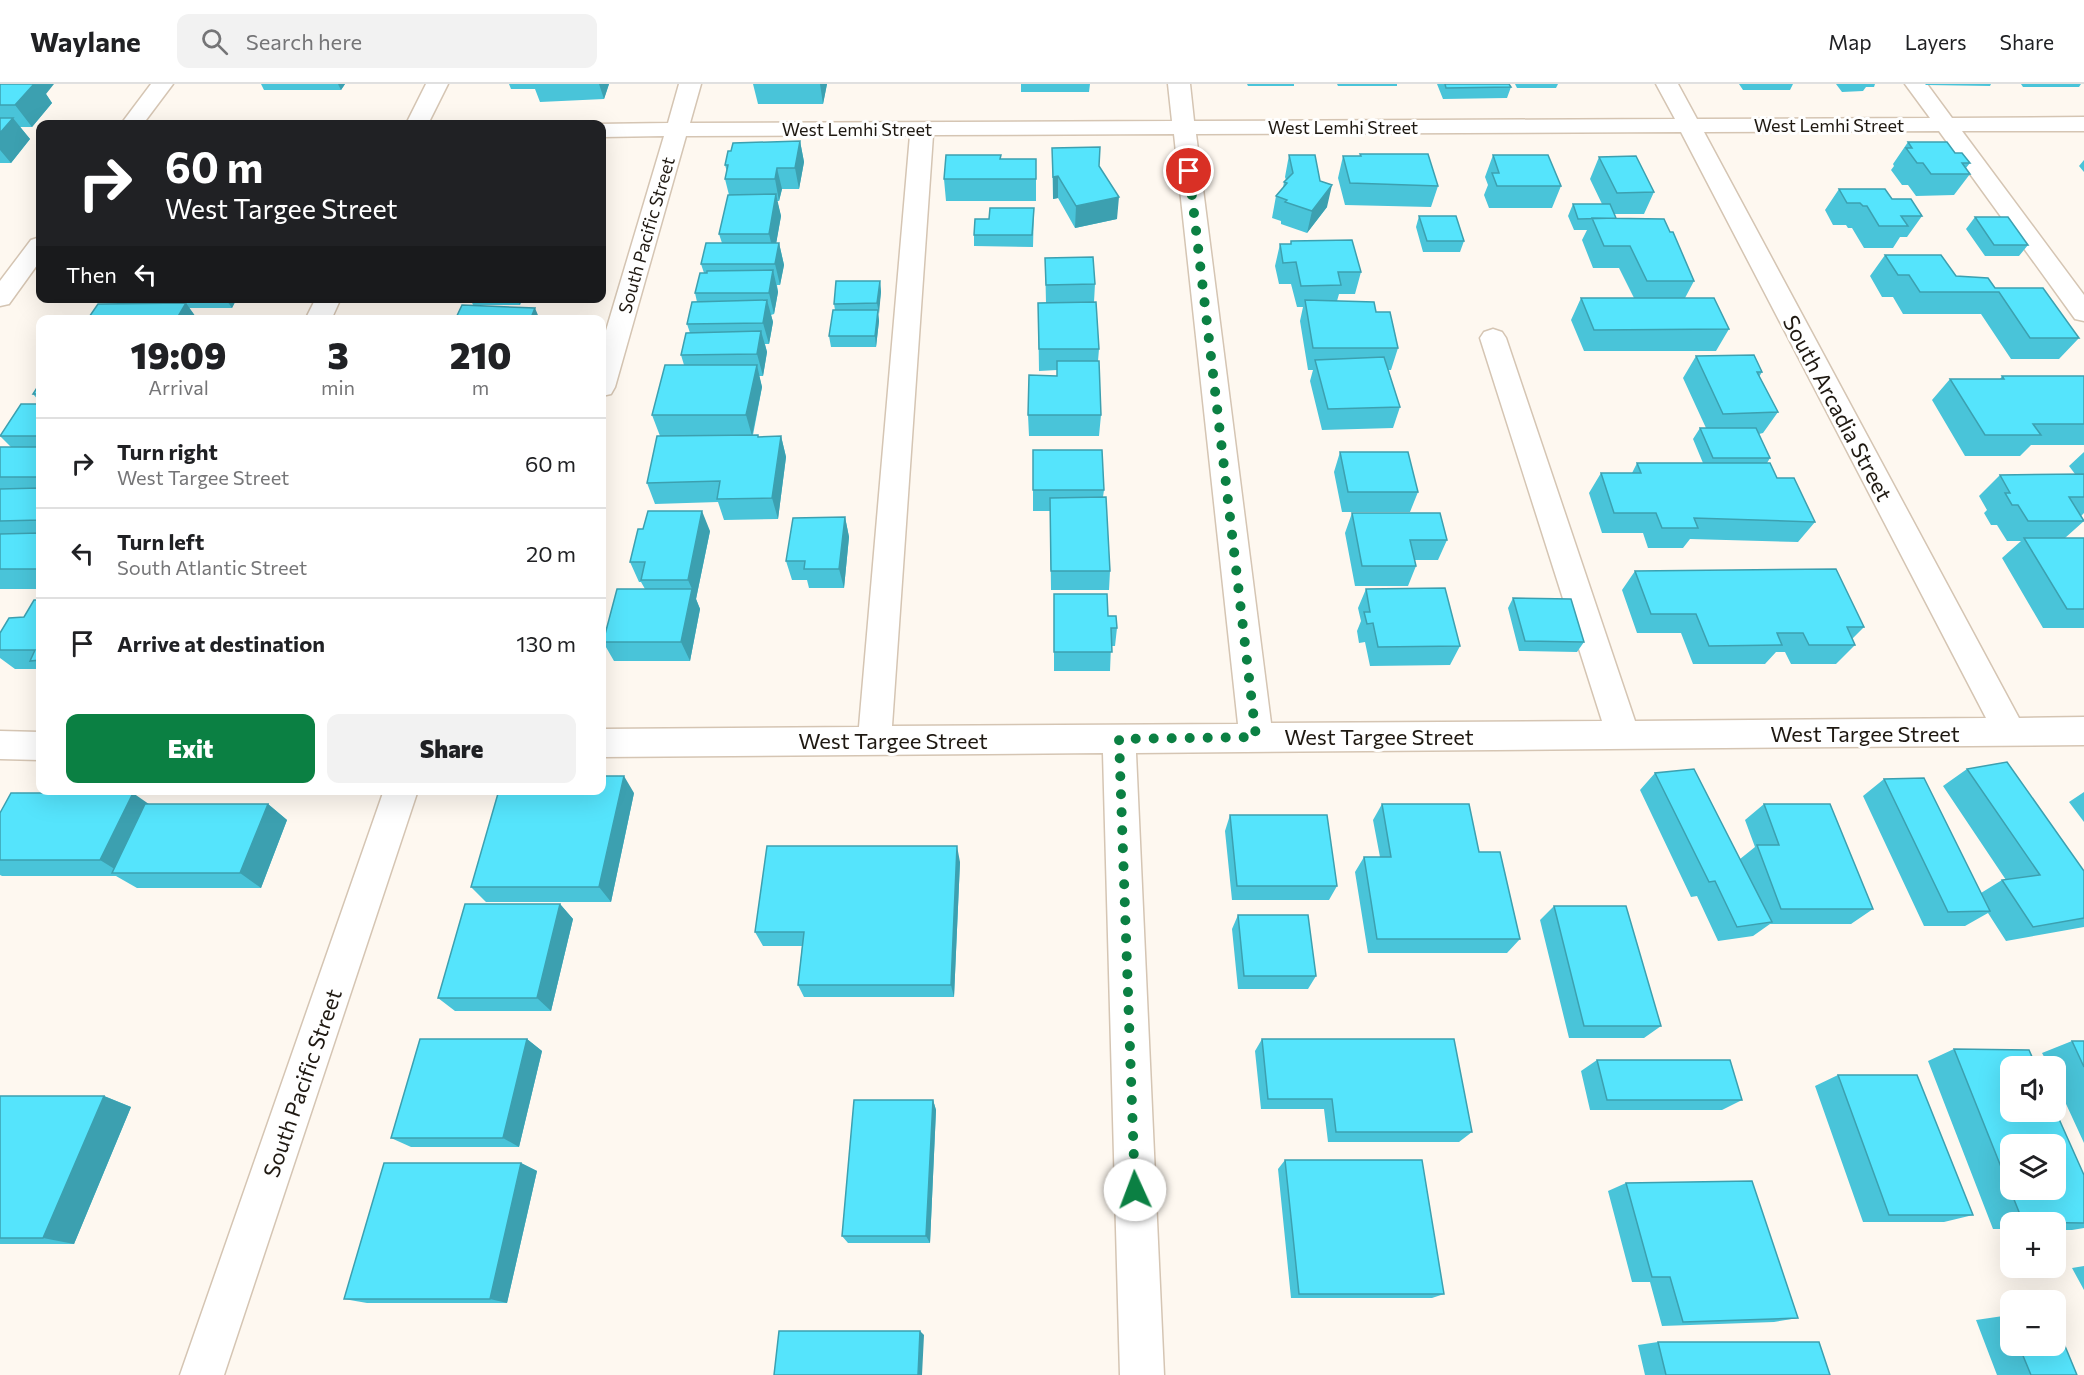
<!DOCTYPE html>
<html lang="en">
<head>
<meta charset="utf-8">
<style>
  :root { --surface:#fff; --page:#f2f2f2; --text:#202124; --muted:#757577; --line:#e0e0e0; --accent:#0b8043 }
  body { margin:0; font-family:Commissioner,sans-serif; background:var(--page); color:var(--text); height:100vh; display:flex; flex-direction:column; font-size:22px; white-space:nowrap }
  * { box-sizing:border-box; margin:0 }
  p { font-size:20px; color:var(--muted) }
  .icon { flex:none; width:33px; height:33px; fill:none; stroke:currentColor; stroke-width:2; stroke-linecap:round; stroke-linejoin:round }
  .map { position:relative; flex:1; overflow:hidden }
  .drawer { position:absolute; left:36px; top:231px; width:570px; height:480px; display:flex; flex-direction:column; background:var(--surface); border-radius:12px; box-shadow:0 6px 24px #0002 }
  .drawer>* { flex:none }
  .hud { position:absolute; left:36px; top:36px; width:570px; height:183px; border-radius:12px; box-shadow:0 6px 24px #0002; background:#202124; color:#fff; overflow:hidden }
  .tools { position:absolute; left:2000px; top:972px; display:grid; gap:12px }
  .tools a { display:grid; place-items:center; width:66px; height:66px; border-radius:12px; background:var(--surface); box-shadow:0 6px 24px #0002; font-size:30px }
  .pin { position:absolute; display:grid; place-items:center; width:51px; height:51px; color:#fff; margin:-26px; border:3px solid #fff; border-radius:50%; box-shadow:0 2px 6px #0007 }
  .me { position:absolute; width:66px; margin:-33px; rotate:358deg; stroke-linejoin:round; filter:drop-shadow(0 0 4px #0008) }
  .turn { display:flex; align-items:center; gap:21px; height:126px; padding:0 30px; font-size:27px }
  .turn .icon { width:78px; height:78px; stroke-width:2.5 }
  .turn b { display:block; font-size:42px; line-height:51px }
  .then { display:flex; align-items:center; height:57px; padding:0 30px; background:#0003; gap:12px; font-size:22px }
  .eta { display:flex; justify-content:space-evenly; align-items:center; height:102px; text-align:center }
  .eta b { font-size:36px; font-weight:800; line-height:42px }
  .button { display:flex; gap:12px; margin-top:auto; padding:12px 30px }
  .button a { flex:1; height:69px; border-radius:12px; background:var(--accent); color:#fff; font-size:24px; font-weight:800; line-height:69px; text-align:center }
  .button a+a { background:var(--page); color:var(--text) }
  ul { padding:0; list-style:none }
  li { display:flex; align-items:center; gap:18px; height:90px; padding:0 30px; border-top:2px solid var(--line) }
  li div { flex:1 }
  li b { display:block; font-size:22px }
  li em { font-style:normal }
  header { display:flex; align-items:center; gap:36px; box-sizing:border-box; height:84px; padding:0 30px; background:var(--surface); border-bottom:2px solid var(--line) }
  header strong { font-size:28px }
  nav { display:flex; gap:33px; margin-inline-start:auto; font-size:21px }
  .search { width:420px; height:54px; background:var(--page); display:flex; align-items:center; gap:15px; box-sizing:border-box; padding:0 21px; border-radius:12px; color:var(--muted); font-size:22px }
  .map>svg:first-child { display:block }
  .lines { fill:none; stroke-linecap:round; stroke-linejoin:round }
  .minor-casing { stroke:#d5c5b3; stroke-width:3 }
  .minor { fill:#fff; fill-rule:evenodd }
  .wall { fill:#49c4d9 }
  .shaded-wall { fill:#3ca0b0 }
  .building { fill:#55e4fc; stroke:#3ca0b0; stroke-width:1.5; fill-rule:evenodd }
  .route { stroke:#0b8043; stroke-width:10; stroke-dasharray:0 18 }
  .labels { text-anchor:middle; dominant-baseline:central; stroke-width:6; stroke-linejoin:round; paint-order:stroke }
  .far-street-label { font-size:18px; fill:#1f1912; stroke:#fff }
  .street-label { font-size:22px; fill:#1f1912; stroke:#fff }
</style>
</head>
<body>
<header>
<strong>Waylane</strong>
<div class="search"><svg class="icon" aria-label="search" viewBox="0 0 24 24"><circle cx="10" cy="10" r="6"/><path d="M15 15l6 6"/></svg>Search here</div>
<nav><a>Map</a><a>Layers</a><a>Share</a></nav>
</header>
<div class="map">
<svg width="2084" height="1291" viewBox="0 0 2084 1291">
  <rect width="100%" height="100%" fill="#fef8f0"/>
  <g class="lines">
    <g class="minor-casing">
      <path id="minor" d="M151,0H173L143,40H121Z
        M426,0H448L428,40H406Z
        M679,0H701L690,39L1172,37L1168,0H1190L1194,37L1675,35L1656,0H1678L1697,35L1930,34L1905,0H1927L1952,34L2084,33V47H1962L2084,211V237L2075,235L1939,47L1704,48L2019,634L2084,633V661L1136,669L1164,1291H1120L1103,669L602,673V645L859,643L910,51L686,52L615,303L611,310L602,312V260L664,52L602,53V40H597L668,39ZM1681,48L1986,634L1635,637L1506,254L1502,248L1493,245L1484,248L1480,254L1602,637L1271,639L1196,50ZM1174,50L1238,640L892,642L933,51Z
        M40,153V177L9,220L0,222V197L31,156Z
        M316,214H341L331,236H305Z
        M0,647L40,648V676L0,675Z
        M384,706H418L224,1291H180Z"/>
    </g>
    <use href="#minor" class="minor"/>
  </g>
  <path class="wall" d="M0,0L46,10L52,19L32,43H20L30,55L11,79H0Z
    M261,0H345L341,6H264Z
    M509,0H609L604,15L540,18L535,5H511Z
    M753,0H827L823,20H758Z
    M1021,0H1090L1089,8H1021Z
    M1247,0H1294V2H1248Z
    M1337,0H1397V2H1338Z
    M1437,0H1509L1511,3L1507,14L1443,15Z
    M1515,0H1558L1556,4H1517Z
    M1739,0H1793L1790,6H1743Z
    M1836,0H1875L1874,3H1866L1863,7L1842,8Z
    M1925,0H1991L1990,2L1926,1Z
    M2021,0H2081L2079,3H2023Z
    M800,57L804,78L799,105H782L779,117H777L781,132L776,159H779L784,181L780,201H777L778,208L774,230L771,231L773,238L769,260H765L767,268L763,292H759L762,303L753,351L759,353L781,352L786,373L778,435L724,436L718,418L655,420L647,399L689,352H660L652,331L684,281L681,271L690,249L687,240L697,218L695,209L704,189L701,180L722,159L719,150L729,111L725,95L727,88L725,81Z
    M1908,58L1955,69L1970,79L1966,84L1970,90L1954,111L1916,112L1908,101H1902L1891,86L1894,82L1893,80Z
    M1052,64L1099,82L1117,135L1075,144L1058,114L1053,115Z
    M1360,70L1438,102L1431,123L1345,121L1338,94L1343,72H1360Z
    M1289,71L1320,97L1327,123L1307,149L1281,140V137L1272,134L1276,112L1283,104L1284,98L1286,96L1285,93Z
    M1493,71L1561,102L1552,124H1489L1484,111L1488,101L1485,93Z
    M1599,73L1654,108L1644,130H1614L1616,134L1694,197L1685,214L1729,245L1716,267H1584L1571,236L1581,214H1634L1619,184H1593L1582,156L1587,146H1574L1568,132L1573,120H1602L1590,95Z
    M1001,75H1036V117H946L944,95Z
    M2084,76V88L2079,82Z
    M1839,105L1892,115L1922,132L1907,153H1900L1893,164H1864L1852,144H1848L1846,141H1833L1825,126Z
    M1034,124L1033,163L974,162V151Z
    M1419,132L1464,157L1460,168H1423L1416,143Z
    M1975,133L2028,161L2019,172H1985L1966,145Z
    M1280,160L1361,188L1355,210H1339L1337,217L1376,228L1398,264L1391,286H1388L1400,323L1393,344L1322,346L1310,297L1313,286H1308L1300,237L1303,223H1297L1291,200H1279L1275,182Z
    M1885,171L1995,204L2079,254L2059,275H2011L1981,230H1903L1893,213H1882L1870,192Z
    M1045,174L1095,200L1094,218L1099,265L1098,277L1101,331L1099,352H1029L1028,331L1057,292V286L1039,287L1038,219H1046Z
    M880,197L881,208L878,230L879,237L876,263H831L829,252L835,226L834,220Z
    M161,214H237L232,224H189L198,236H87L165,219Z
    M470,214H522L520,221H473Z
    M1696,272L1762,288L1759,293L1778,328L1763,349L1759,350L1770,374L1767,379L1777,394L1815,438L1798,458L1690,455L1683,464H1648L1643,449H1602L1589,409L1601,389H1632L1637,379H1703L1693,355L1700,344H1706L1683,294Z
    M2002,292H2084V361H2031L2020,372H1965L1932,316L1950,295H2000Z
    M40,299V318L33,310Z
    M40,320V505H0V363H11L0,352Z
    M1033,366L1104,406L1103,413L1110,487L1109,506H1051L1050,427H1033Z
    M1340,368L1418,408L1410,428H1342L1334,388Z
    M2084,368V429L2081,432L2084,437L2065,454H2084V544H2043L2002,474L2021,457H2007L1997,441H1991L1984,429L1987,426L1979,412L2000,391L2075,390L2069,382Z
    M1352,429L1447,456L1438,476H1414L1416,482L1408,502H1355L1345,449Z
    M845,433L849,453L844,504H809L807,496H792L786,477Z
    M710,447L696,515L700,525L690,577H614L603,558L645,505L641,498H639L630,478Z
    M1635,487L1864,543L1852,555L1855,561L1836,580H1791L1785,568H1776L1765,580H1693L1681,549H1637L1622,506Z
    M1366,505L1460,562L1450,581L1370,582L1365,558L1359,559L1357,547L1361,537L1358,524Z
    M1513,514L1584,558L1577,568L1519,567L1508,524Z
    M40,516V585H15L0,574V549L24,533Z
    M1054,529L1108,532L1117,544L1115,562H1111L1110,587H1054Z
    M1967,685L2084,787V843L2006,857L1988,829L1965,842H1924L1863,712L1884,695L1981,809L2002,796H2006L1943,702Z
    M1655,689L1740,775L1755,763L1745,736L1764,720L1873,825L1851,840H1770L1753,852L1718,857L1697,812L1691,813L1640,706Z
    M2084,708V738L2069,718Z
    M634,709L611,818H486L471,803Z
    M148,720H268L287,736L261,804H137L116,792H2L0,791V729Z
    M1382,720L1520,855L1507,869H1368L1355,788L1364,773H1380L1373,736Z
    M1230,731L1337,802L1329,816H1232L1225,747Z
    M960,778L954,913H804L798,901L802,862H763L755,848Z
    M560,820L573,835L551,927H455L438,914Z
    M1554,822L1661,942L1644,954H1569L1540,836Z
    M1238,831L1316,892L1308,905H1238L1232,845Z
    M527,955L542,967L519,1063H411L391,1054Z
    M1262,955L1472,1048L1459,1058H1328L1324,1025H1261L1255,967Z
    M2072,957H2084V1059L2055,996V982H2049L2042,969Z
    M1954,965L2084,1091V1144L2072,1146H2055V1138H2010V1145H1993L1928,977Z
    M1597,976L1742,1016L1722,1026H1590L1581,987Z
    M1838,991L1973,1131L1944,1138H1863L1815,1002Z
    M0,1012H104L131,1023L74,1160H0Z
    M933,1016L936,1026L930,1159H848L842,1152Z
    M1285,1076L1444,1210L1432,1214H1291L1278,1085Z
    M521,1079L537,1087L507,1219H367L344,1215Z
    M1626,1099L1798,1234L1774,1238L1662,1242L1650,1198H1632L1608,1107Z
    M2084,1182V1206L2072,1184Z
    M2010,1231V1262H2055L2077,1291H1997L1976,1236Z
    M1658,1258L1830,1291H1645L1638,1261Z"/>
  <path class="shaded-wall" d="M23,0H54L46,10L52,19L32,43L15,21Z
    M338,0H345L341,6Z
    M599,0H609L604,15Z
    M820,0H827L823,20Z
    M13,34L30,55L11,79L0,66V49Z
    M800,57L804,78L799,105L795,84Z
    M777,84L782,105L779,117L775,95Z
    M1058,92V114L1053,115V93Z
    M1332,101L1327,123L1307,149L1312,127Z
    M776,110L781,132L774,172L769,150Z
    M1119,113L1117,135L1075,144L1076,122Z
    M779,159L784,181L780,201L775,180Z
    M773,186L778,208L774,230L769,209Z
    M880,197L881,208L879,230L877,219Z
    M225,214H237L232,224Z
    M517,214H522L520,221Z
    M767,216L773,238L769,260L763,239Z
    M186,219L198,236H176Z
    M535,224L540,236H530Z
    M878,226L879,237L876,263L875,252Z
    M761,247L767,268L763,292L757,270Z
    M757,281L762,303L752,352L746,331Z
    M781,352L786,373L778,435L772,414Z
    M702,427L710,447L696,515L700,525L690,577L681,558L692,505L688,496Z
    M845,433L849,453L844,504L839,485Z
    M624,692L634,709L611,818L599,803Z
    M133,709L156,725L121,789L100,776Z
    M268,720L287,736L261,804L240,789Z
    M957,762L960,778L954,913L951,901Z
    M560,820L573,835L551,927L537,914Z
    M527,955L542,967L519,1063L503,1054Z
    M104,1012L131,1023L74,1160L43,1154Z
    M933,1016L936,1026L930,1159L926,1152Z
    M521,1079L537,1087L507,1219L490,1215Z
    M920,1247L924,1251L922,1291H918Z"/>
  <path class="building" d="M0,0H34L15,21H0Z
    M1445,0H1509L1511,3L1446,4Z
    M0,34H13L0,49Z
    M800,57L795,84H777L775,95H725L728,81H725L728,67H731L733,59Z
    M1908,58H1947L1955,69H1962L1970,79H1962L1970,90H1931L1923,79H1917L1906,64H1912Z
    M1100,63L1099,82L1119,113L1076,122L1058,92L1053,93L1052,64Z
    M1360,70H1428L1438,102L1350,99L1343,72H1361Z
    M946,71H1001L1000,75H1036V95H944Z
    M1289,71H1315L1320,97L1332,101L1312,127L1285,118L1287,116L1276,112L1287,99L1284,98L1293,89Z
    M1493,71H1548L1561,102H1497L1492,89H1499Z
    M1636,72L1654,108L1617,109L1599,73Z
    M1839,105H1885L1892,115H1911L1922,132H1901L1908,142H1879L1867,122H1863L1860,119H1847Z
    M776,110L769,150H719L728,111Z
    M1573,120H1610L1616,134L1578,135Z
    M990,124H1034L1032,151H974L975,135H989Z
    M1419,132H1456L1464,157H1427Z
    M1975,133H2008L2028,161H1994Z
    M1592,134L1664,135L1670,148H1673L1694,197H1647L1630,162H1604Z
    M1352,156L1361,188H1338L1341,201L1301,202L1296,178L1283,179L1280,160H1291V157Z
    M706,159H779L775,180H701Z
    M1885,171H1941L1956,192L1988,194L1995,204H2043L2079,254H2030L1999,208H1920L1909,191H1898Z
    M1093,173L1095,200L1046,201L1045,174Z
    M773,186L769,209H695L700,189H707V187Z
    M836,197H880L877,219L834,220Z
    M1581,214H1714L1729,245L1594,246Z
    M767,216L763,239L687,240L692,218Z
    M1305,216L1374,218L1376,228H1390L1398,264H1313Z
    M1096,218L1099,265H1039L1038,219Z
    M186,219L176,236H87L98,220Z
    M462,221L535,224L530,236H455Z
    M833,226H878L875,252H829Z
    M761,247L757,270L681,271L686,249Z
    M1754,271L1762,288H1757L1778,328L1723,330L1696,272Z
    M1384,273L1400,323L1328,325L1315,276Z
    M1057,277H1099L1101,331H1028L1029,291L1057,292Z
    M665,281H757L746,331H652Z
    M2002,292H2084V340H2033L2041,351H1985L1950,295H2004Z
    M40,299V310H33Z
    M21,320H40V352H0Z
    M1700,344H1756L1770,374H1713Z
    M758,351V353L781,352L772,414L717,415L720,397L647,399L657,352Z
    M0,363H40V393H0Z
    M1033,366H1102L1104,406H1033Z
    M1340,368H1408L1418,408H1348Z
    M1637,379H1770L1777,394H1794L1815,438L1694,434L1698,444H1662L1656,429H1614L1601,389H1641Z
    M2084,390V413H2069L2084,437H2028L2018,421H2012L2005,409H2010L2000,391Z
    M40,404V436L0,437V405Z
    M1106,413L1110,487H1051L1050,414Z
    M648,427H702L688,496H641L645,478H630L638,445H643Z
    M1352,429H1440L1447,456H1410L1416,482H1362Z
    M845,433L839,485H804L805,477H786L793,434Z
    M40,449V485H0V450Z
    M2024,454H2084V525H2067Z
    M1836,485L1864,543H1847L1855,561H1809L1803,549H1777L1782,561L1709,562L1696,530H1651L1635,487Z
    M1445,504L1460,562L1378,563L1373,539L1367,540L1364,528H1370L1366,505Z
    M617,505H692L681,558H603Z
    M1054,510H1107L1108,532H1116L1117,544H1111L1112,568H1054Z
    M1513,514L1571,515L1584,558L1525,557Z
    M34,516H40V576L30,577L35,566H0V549L9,534L24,533Z
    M2007,678L2084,787V834L2033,843L2002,796L2040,791L1967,685Z
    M1694,685L1772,838L1737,843L1715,797L1709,798L1655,689Z
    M602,692H624L599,803H471L499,706H602Z
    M1924,694L1990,827L1948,828L1884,695Z
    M11,709H133L100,776H0V729Z
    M145,720H268L240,789H112Z
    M1382,720H1469L1479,768H1500L1520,855H1377L1364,773H1391Z
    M1764,720H1830L1873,825H1781L1757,761H1779Z
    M1230,731H1327L1337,802H1237Z
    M767,762H957L951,901H798L804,848H755Z
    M465,820H560L537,914H438Z
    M1554,822H1626L1661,942H1584Z
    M1238,831H1308L1316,892H1244Z
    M420,955H527L503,1054H391Z
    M1262,955H1454L1472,1048H1336L1332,1015H1268Z
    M2072,957H2084V983Z
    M1954,965L2029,966L2036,982H2010V1028H2055V1026L2084,1091V1139L2023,1138ZM2010,1060H2055V1106H2010Z
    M1597,976H1730L1742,1016H1607Z
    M1838,991H1917L1973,1131H1889Z
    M0,1012H104L43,1154H0Z
    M854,1016H933L926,1152H842Z
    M1285,1076H1422L1444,1210H1299Z
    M384,1079H521L490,1215H344Z
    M1752,1097L1798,1234L1683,1238L1670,1193H1652L1626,1099Z
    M2007,1231H2010V1239Z
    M2055,1238L2077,1291H2031L2019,1262H2055Z
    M779,1247H920L918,1291H774Z
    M1658,1258H1819L1830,1291H1666Z"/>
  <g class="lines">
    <path class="route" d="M1135,1106L1119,655L1256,653L1189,87"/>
  </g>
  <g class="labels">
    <g class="far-street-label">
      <text x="1829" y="41">West Lemhi Street</text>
      <text x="1343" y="43">West Lemhi Street</text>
      <text x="857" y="45">West Lemhi Street</text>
      <text transform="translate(646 151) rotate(-74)">South Pacific Street</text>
    </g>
    <g class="street-label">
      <text transform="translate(1838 324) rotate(62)">South Arcadia Street</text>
      <text x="1865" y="649">West Targee Street</text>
      <text x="1379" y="652">West Targee Street</text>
      <text x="893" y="656">West Targee Street</text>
      <text transform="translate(302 999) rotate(-71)">South Pacific Street</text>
    </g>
  </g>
</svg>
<div class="tools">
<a><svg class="icon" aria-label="sound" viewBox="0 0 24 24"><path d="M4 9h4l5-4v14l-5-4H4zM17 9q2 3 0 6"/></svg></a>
<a><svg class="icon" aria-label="layers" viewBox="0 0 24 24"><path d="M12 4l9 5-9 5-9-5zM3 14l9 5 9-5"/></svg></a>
<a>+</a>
<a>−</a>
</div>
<div class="pin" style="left:1189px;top:87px;background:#d93025"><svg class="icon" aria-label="arrive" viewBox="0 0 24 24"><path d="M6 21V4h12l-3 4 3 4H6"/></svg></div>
<svg class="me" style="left:1135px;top:1106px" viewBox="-20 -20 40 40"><circle r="19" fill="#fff"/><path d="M0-13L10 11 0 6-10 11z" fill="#0b8043"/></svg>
<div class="hud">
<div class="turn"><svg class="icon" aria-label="right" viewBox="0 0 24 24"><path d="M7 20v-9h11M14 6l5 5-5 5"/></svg><div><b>60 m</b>West Targee Street</div></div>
<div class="then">Then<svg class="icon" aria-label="left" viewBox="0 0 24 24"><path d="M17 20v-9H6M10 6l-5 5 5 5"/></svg></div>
</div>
<section class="drawer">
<div class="eta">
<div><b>19:09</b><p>Arrival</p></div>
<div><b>3</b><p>min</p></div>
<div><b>210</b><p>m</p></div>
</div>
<ul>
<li><svg class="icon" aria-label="right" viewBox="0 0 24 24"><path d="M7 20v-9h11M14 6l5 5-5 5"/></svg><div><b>Turn right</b><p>West Targee Street</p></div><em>60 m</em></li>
<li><svg class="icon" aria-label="left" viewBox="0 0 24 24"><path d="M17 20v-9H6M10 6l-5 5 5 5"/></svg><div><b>Turn left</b><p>South Atlantic Street</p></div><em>20 m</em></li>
<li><svg class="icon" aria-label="arrive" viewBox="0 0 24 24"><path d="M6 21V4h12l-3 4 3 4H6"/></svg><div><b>Arrive at destination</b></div><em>130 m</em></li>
</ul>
<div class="button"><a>Exit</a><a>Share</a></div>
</section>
</div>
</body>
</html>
